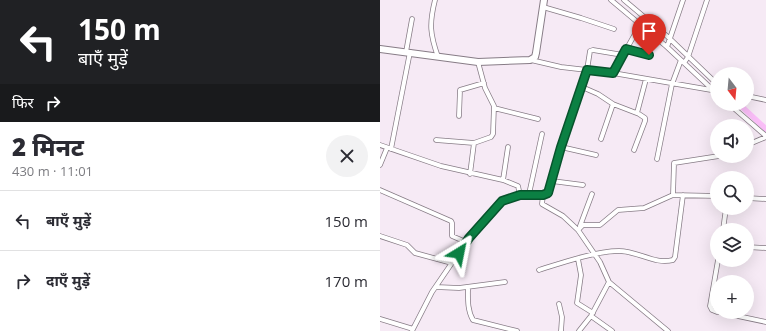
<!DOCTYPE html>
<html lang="hi">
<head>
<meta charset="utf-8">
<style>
  :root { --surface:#fff; --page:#f2f2f3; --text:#2b2b33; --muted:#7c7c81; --line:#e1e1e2 }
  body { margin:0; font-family:"Open Sans","Noto Sans Devanagari",sans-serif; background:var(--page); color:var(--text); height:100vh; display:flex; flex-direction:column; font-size:15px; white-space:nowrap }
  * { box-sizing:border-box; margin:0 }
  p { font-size:13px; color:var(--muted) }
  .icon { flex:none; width:22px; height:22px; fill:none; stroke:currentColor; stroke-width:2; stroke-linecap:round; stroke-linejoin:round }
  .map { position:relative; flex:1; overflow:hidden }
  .panel { display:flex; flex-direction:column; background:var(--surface); width:380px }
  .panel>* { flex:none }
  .hud { background:#202124; color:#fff; overflow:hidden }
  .needle { width:26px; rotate:164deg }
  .fabs { position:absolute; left:330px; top:67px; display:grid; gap:8px }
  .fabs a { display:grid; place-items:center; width:44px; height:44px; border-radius:50%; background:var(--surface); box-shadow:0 4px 16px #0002; font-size:20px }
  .pin { position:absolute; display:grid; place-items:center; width:34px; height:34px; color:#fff; margin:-41px -17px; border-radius:50% 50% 50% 0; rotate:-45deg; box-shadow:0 0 4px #0007 }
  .pin .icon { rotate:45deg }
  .me { position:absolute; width:44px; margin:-22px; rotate:35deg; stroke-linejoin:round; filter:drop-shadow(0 0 3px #0008) }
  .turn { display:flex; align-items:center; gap:14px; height:84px; padding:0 12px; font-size:18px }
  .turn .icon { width:52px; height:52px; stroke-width:2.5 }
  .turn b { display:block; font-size:28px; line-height:34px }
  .then { display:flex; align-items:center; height:38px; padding:0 12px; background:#0003; gap:8px; font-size:15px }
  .round { display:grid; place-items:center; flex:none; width:42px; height:42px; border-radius:21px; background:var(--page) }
  .headline { display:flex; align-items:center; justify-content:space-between; height:68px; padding:0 12px }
  h1 { font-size:24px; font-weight:800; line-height:30px }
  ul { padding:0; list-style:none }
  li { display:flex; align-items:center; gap:12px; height:60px; padding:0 12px; border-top:1px solid var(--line) }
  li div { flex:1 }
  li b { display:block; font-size:15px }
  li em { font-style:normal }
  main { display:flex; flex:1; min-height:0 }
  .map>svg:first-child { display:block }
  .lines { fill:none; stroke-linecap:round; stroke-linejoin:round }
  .canal { stroke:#f9bdf7; stroke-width:5.5 }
  .street-casing { stroke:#877c86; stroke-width:5.5 }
  .secondary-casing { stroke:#877c86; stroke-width:8 }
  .street { stroke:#fff; stroke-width:4 }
  .secondary { stroke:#fff; stroke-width:6 }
  .route-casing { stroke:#07532c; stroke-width:10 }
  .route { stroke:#0b8043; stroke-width:7 }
</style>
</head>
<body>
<main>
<section class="panel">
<div class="hud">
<div class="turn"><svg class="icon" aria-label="left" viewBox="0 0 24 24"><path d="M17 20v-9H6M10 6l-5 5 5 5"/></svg><div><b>150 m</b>बाएँ मुड़ें</div></div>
<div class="then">फिर<svg class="icon" aria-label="right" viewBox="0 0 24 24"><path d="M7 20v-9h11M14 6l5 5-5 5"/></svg></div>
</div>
<div class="headline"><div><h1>2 मिनट</h1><p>430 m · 11:01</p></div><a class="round"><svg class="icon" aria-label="close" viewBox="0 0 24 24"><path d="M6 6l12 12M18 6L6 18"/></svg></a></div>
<ul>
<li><svg class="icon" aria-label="left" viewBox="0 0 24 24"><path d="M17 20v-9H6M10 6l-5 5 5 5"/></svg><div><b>बाएँ मुड़ें</b></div><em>150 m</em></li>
<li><svg class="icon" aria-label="right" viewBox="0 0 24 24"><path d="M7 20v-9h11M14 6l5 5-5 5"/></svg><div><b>दाएँ मुड़ें</b></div><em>170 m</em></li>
</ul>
</section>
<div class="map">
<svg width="386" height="331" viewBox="0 0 386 331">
  <rect width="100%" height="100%" fill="#f6eaf5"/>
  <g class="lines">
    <path class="canal" d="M359,104L386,129"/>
    <g class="street-casing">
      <path id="street" d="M55,0C49,24 50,34 58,57
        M231,0L287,47L334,91
        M244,0L288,37L337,84
        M163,7L201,18L234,29
        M287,47L303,0
        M247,49L269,55
        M26,52L32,19
        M151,60L181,67L233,73L337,91
        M304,63L308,57L327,0
        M233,73L260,25
        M202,87L218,94L233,104L259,114L265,118V121L254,150
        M367,96L386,100
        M349,104L386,136
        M114,108L158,119
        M257,113L266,79
        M79,116L80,90L104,83
        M221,139L233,104
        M56,140L94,143
        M0,145L61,166L123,180L138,186L140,195H163L162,204L183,216L198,230L220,262L229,282L288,331
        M367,145L386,137
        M181,147L216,155
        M11,149L30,52
        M277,159L292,84L301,60
        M0,165L7,148
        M90,174L94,143L111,137L113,134L114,106L105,88L98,62
        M123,180L128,147
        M172,181L203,185
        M0,190L71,221L72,223V236L86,242
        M149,194L162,134
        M163,195L168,193L170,190L181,147L207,70L210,51L213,50L243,55
        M293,195L294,163L339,156
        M367,198L386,199
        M200,226L212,194
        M198,230L203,225H220L238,210L264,208L293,195L337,196
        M343,230L346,208
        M0,236L27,245L35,253L72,263
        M367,247L386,248
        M198,259L201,275L197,303L213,313
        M159,270C181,263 216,251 239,251C258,251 275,265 293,260L295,257L303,195
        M56,287L79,288L125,282
        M88,287C88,298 87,310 93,320L137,331
        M179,304L182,317L181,331
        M337,312L332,310L330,306L338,260
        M339,312L386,322
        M211,316L232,331
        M0,319L33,329
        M32,331L52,292L89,238L122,201L140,195
        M199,331L211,316L229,282"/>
    </g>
    <g class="secondary-casing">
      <path id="secondary" d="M0,49L98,62L150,60L155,57L156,53L164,0"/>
    </g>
    <use href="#street" class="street"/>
    <use href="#secondary" class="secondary"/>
  </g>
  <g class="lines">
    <g class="route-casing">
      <path id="route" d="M79,253L89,238L122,201L140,195H163L168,193L181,147L207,70L233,73L246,49L269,55"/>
    </g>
    <use href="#route" class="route"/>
  </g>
</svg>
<div class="fabs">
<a><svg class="needle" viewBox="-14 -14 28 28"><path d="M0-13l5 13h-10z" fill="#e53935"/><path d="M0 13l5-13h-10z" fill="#7c7c81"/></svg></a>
<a><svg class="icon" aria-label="sound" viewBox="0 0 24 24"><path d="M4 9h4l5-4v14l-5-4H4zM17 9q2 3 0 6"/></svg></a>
<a><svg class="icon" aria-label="search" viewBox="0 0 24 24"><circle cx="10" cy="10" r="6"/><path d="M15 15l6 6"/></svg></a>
<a><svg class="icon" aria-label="layers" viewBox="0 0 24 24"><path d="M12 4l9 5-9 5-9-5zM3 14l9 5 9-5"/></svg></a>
<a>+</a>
</div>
<div class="pin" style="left:269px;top:55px;background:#d93025"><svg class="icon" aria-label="arrive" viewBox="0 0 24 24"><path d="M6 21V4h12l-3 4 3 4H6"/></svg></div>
<svg class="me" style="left:79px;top:253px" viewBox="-20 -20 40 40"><path d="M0-17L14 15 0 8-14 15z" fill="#0b8043" stroke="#fff" stroke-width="4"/></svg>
</div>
</main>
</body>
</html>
